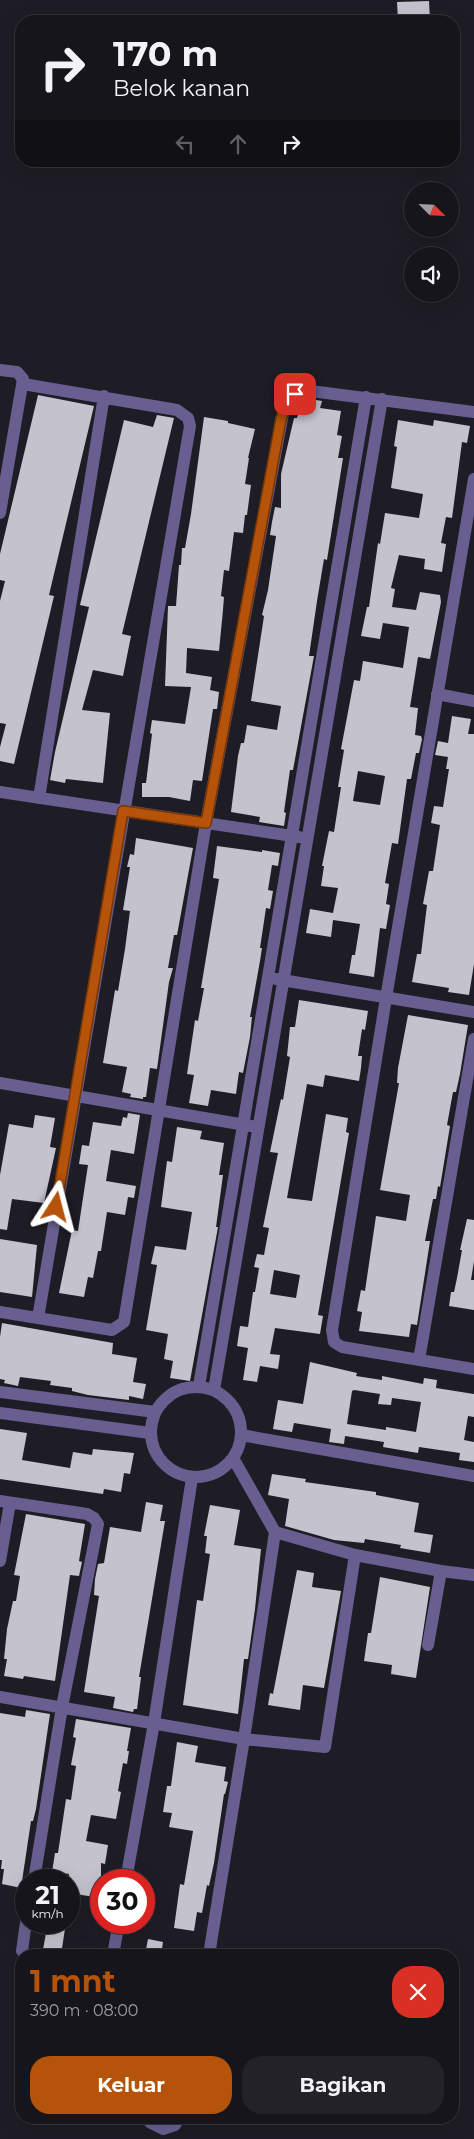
<!DOCTYPE html>
<html lang="id">
<head>
<meta charset="utf-8">
<style>
  :root { --surface:#16151b; --page:#232228; --text:#f1f3f6; --muted:#9e9fa3; --line:#35343a; --accent:#b45309 }
  body { margin:0; font-family:Montserrat,sans-serif; background:var(--page); color:var(--text); height:100vh; display:flex; flex-direction:column; font-size:19px; white-space:nowrap }
  * { box-sizing:border-box; margin:0 }
  p { font-size:16px; color:var(--muted) }
  .icon { flex:none; width:28px; height:28px; fill:none; stroke:currentColor; stroke-width:2; stroke-linecap:round; stroke-linejoin:round }
  .map { position:relative; flex:1; overflow:hidden }
  .details { position:absolute; left:15px; top:1949px; width:444px; height:175px; display:flex; flex-direction:column; background:var(--surface); border-radius:20px; box-shadow:0 5px 20px #0002,0 0 0 1px var(--line) }
  .details>* { flex:none }
  .top-card { position:absolute; left:15px; top:15px; width:445px; height:152px; border-radius:20px; box-shadow:0 5px 20px #0002,0 0 0 1px var(--line); background:#16151b; color:var(--text); overflow:hidden }
  .needle { width:32px; rotate:114deg }
  .fabs { position:absolute; left:404px; top:182px; display:grid; gap:10px }
  .fabs a { display:grid; place-items:center; width:55px; height:55px; border-radius:50%; background:var(--surface); box-shadow:0 5px 20px #0002,0 0 0 1px var(--line); font-size:25px }
  .speed { position:absolute; left:15px; top:1869px; display:flex; gap:10px; font-size:25px; font-weight:700; text-align:center }
  .speed>* { display:grid; place-content:center; width:65px; height:65px; border-radius:50%; background:var(--surface); box-shadow:0 5px 20px #0002,0 0 0 1px var(--line); line-height:1 }
  .speed small { font-size:12px; font-weight:400 }
  .speed .limit { border:8px solid #d22; background:#fff; color:#111 }
  .pin { position:absolute; display:grid; place-items:center; width:42px; height:42px; color:#fff; margin:-21px; border-radius:10px; box-shadow:0 2px 8px #0006 }
  .me { position:absolute; width:55px; margin:-28px; rotate:9deg; stroke-linejoin:round; filter:drop-shadow(0 0 4px #0008) }
  .turn { display:flex; align-items:center; gap:18px; height:105px; padding:0 15px; font-size:22px }
  .turn .icon { width:65px; height:65px; stroke-width:2.5 }
  .turn b { display:block; font-size:35px; line-height:42px }
  .lanes { display:flex; align-items:center; height:48px; padding:0 15px; background:#0003; justify-content:center; gap:25px; direction:ltr }
  .lanes .off { opacity:.35 }
  .round { display:grid; place-items:center; flex:none; width:52px; height:52px; border-radius:20px; background:var(--page) }
  .overview { display:flex; align-items:center; justify-content:space-between; height:85px; padding:0 15px }
  h1 { font-size:30px; font-weight:700; line-height:38px; color:var(--accent) }
  .cta { display:flex; gap:10px; margin-top:auto; padding:10px 15px }
  .cta a { flex:1; height:58px; border-radius:20px; background:var(--accent); color:#fff; font-size:20px; font-weight:700; line-height:58px; text-align:center }
  .cta a+a { background:var(--page); color:var(--text) }
  .map>svg:first-child { display:block }
  .building { fill:#c4c2cd; fill-rule:evenodd }
  .lines { fill:none; stroke-linecap:round; stroke-linejoin:round }
  .minor { stroke:#685f90; stroke-width:12 }
  .route-casing { stroke:#753606; stroke-width:12 }
  .route { stroke:#b45309; stroke-width:9 }
</style>
</head>
<body>
<div class="map">
<svg width="474" height="2139" viewBox="0 0 474 2139">
  <rect width="100%" height="100%" fill="#1e1c24"/>
  <path class="building" d="M429,1L430,21H398L397,2Z
    M38,395L94,406L49,595L54,596L14,764L0,761V747L6,724L0,723V601L5,581L0,580V554Z
    M305,398L322,401L320,408L341,411L337,435L342,436L338,458H343L327,560L324,559L317,601L309,656H314L293,770H290L284,812L286,813L284,826L259,822L260,817L231,812L238,756L241,743H244L247,725L277,730L281,706L251,701L264,616L262,615L268,590L276,536L270,535L272,522L275,507L281,508V474L294,418H297L301,401Z
    M157,415L174,418L122,634L131,636L123,676L93,670L82,710L110,713L103,783L66,779L65,783L50,780L55,752L89,607L80,605L124,420L153,427Z
    M204,417L228,421V423L255,429L248,458H249L245,484L251,485L247,515H245L243,533L234,532L229,571L224,570L221,596L224,597L223,610L219,651L187,648L186,673L212,677L210,690L219,692L217,709H213L202,781L193,780L190,801L169,797H142V783H146L152,734L150,733L152,720L185,724L191,687L165,686L168,606H176L179,565H181L182,548H185L191,514Z
    M398,420L433,426L434,420L470,426L467,443L462,442L452,518L446,517L441,543L446,544L442,572L424,569L425,559L399,555L391,588L395,589L392,607L416,610L420,592L440,595L441,602L430,659L418,657L410,707L418,708L415,735L421,736L422,739L419,753H416L411,779H407L398,844L392,843L385,883L389,884L386,904L390,905L386,929L380,928L374,977L349,973L352,955H355L360,924L333,920L331,937L306,933L310,909L333,913L338,888L321,886L324,866H322L329,831L334,832L341,787H338L344,750L341,749L354,680L360,681L363,661L403,668L409,627L383,623L380,639L361,636L367,607H369L378,543L380,544L385,513L419,518L423,494L391,488L397,447L394,446ZM358,771L385,776L380,805L353,801Z
    M452,716L471,719L468,734H474V964L469,995L448,992L449,988L412,982L417,954H421L427,905L423,904L429,871H433L440,825L431,823L434,806L443,807L449,769H446L448,757L435,755L438,741L448,743Z
    M136,838L193,848L177,935H174L168,968H173L169,982L157,1069L150,1068L146,1097H143V1099L130,1097L131,1094L122,1092L127,1067L103,1063L115,990L118,991L125,949L130,911L123,910L130,867H127L130,854L134,855Z
    M217,846L262,852V850L280,853L278,866L272,865L268,890L273,891L270,909L266,908L260,948H262L260,961L250,1017H252L250,1037L243,1073L239,1072L236,1094L211,1090L208,1106L189,1103L194,1075L187,1074L195,1020L198,1021L204,988H201L219,879L213,878Z
    M299,1000L368,1011L365,1030L362,1029L358,1056H362L361,1068L359,1081L325,1075L323,1087L307,1084L287,1198L312,1201L326,1114L348,1118L346,1132L349,1133L318,1315L323,1316L320,1334L275,1328L270,1354L280,1355L278,1369L260,1366L257,1382L243,1380L248,1348L237,1346L240,1326L248,1327L253,1292H255L259,1268L254,1267L257,1254L264,1255L269,1228L263,1227L278,1153L270,1152L281,1099L283,1100L290,1057L287,1056L290,1027H295ZM274,1270L300,1275L296,1298L270,1294Z
    M408,1015L468,1025L460,1074L456,1092H453L447,1125L450,1126L440,1187L438,1186L436,1199H433L425,1241H430L417,1325L411,1324L409,1337L359,1331L362,1312L357,1311L361,1290L365,1291L376,1216L406,1221L410,1195L380,1190L399,1083H397L398,1068Z
    M128,1113L140,1115L134,1154L111,1150L106,1181L136,1186L134,1198L128,1197L125,1215L107,1212L101,1251H98L93,1278L88,1277L84,1297L59,1293L72,1230L78,1231L88,1165L79,1164L82,1145L89,1146L93,1122L121,1126L123,1117L127,1118Z
    M35,1115L55,1118L50,1147L56,1148L44,1203L12,1199L7,1230L0,1229V1175L9,1124L33,1128Z
    M177,1127L202,1131L200,1139L224,1143L219,1175H223L216,1227H218L190,1381L170,1378L173,1361L164,1359L168,1334L146,1330L157,1265L151,1264L155,1246L186,1250L192,1212L161,1207L167,1161L172,1162Z
    M467,1219L474,1220V1261L471,1280H474V1310L449,1306L451,1292H454L457,1278L462,1250H460Z
    M0,1239L37,1245L32,1297L0,1292Z
    M2,1323L113,1343L112,1354L137,1358L133,1382L146,1384L143,1399L129,1396V1400L88,1395L72,1391V1388L50,1385L51,1381L20,1377L18,1386L4,1383L5,1380L0,1379V1337Z
    M310,1362L357,1373L356,1376L382,1380V1376L423,1384L424,1378L437,1380L436,1388L474,1394V1417L468,1416L464,1440L474,1442V1462L459,1460L460,1453L419,1447L418,1453L383,1447L384,1442L345,1436L344,1444L329,1442L331,1429L294,1423L292,1432L273,1429L278,1400L303,1404ZM354,1390L380,1394L378,1404L391,1405L392,1398L421,1402L416,1432L386,1427V1430L347,1424L352,1391Z
    M0,1429L27,1433L22,1460L70,1468L73,1452L92,1455L93,1449L134,1453L130,1474L124,1473L121,1492L104,1489L103,1494L0,1479Z
    M272,1474L306,1479L305,1482L376,1492V1495L419,1503L414,1532L433,1535L430,1553L400,1548L401,1545L365,1539L364,1543L334,1540L285,1526L289,1499L268,1495Z
    M146,1502L163,1505L160,1521H165L139,1677H141L137,1709H134L133,1712L113,1708L115,1697L84,1692L99,1596L94,1595L95,1579L98,1564L104,1563L110,1527L141,1532Z
    M210,1505L240,1510L234,1545L261,1549L255,1609L248,1659H244L238,1714L183,1705L197,1600L203,1601L210,1554L205,1553L207,1536H204Z
    M26,1514L85,1524L79,1561L82,1562L79,1576L70,1575L55,1681L24,1676L23,1679L4,1676L7,1659H4L7,1629L13,1601H16L20,1576L14,1575Z
    M297,1570L314,1573L312,1587L341,1591L324,1688L303,1685L300,1710L268,1705L270,1693L273,1694Z
    M380,1577L430,1587L416,1678L391,1674L392,1665L364,1661L368,1633H371Z
    M26,1710L50,1714L36,1809L33,1821H31L21,1888L2,1884L4,1869H1L2,1860H0V1713L25,1717Z
    M76,1719L131,1728L127,1751H129L127,1764L123,1763L118,1791L121,1792L116,1819L91,1815L86,1841L108,1845L105,1864L101,1863V1898L69,1893V1874L52,1872L55,1853H58L66,1799L71,1800L76,1766L71,1765L76,1738L73,1737Z
    M177,1742L198,1746L195,1762L226,1767L224,1781L228,1782L225,1794H224L214,1863L209,1886L207,1885L202,1913L197,1912L194,1931L174,1928L180,1884L184,1885L193,1831L169,1827L172,1813L163,1812L167,1786H171Z
    M50,1922H66L61,1955H42L46,1933H49Z
    M148,1939L163,1942L161,1955H145Z"/>
  <g class="lines">
    <path class="minor" d="M0,370L17,372L23,379L0,513
      M23,384L177,410L188,418L190,426L38,1318
      M474,479L386,998L332,1330L334,1342L342,1347L474,1369
      M437,694L474,701
      M0,792L299,837
      M39,798L104,396
      M276,979L474,1012
      M0,1083L251,1126
      M0,1312L112,1330L124,1322L206,823L284,408L289,398L303,390L474,412
      M419,1360L474,1039
      M199,1386L366,397
      M151 1432a45 45 0 1 1 90 0a45 45 0 1 1-90 0Z
      M214,1390L382,399
      M0,1392L155,1412
      M0,1413L150,1433
      M241,1435L474,1476
      M0,1501L87,1514L94,1518L98,1524L62,1707L34,1880
      M275,1532L355,1555L441,1571L428,1645
      M0,1561L10,1503
      M441,1571L474,1575
      M0,1697L244,1739L325,1747L355,1555
      M126,1880L154,1723L192,1478
      M22,1951L26,1922
      M113,1955L119,1922
      M209,1955L244,1739L275,1532L233,1458
      M145,2118L151,2123L163,2129L175,2125L179,2118"/>
  </g>
  <g class="lines">
    <g class="route-casing">
      <path id="route" d="M56,1207L123,811L206,823L281,419L289,398L295,394"/>
    </g>
    <use href="#route" class="route"/>
  </g>
</svg>
<div class="fabs">
<a><svg class="needle" viewBox="-14 -14 28 28"><path d="M0-13l5 13h-10z" fill="#e53935"/><path d="M0 13l5-13h-10z" fill="#9e9fa3"/></svg></a>
<a><svg class="icon" aria-label="sound" viewBox="0 0 24 24"><path d="M4 9h4l5-4v14l-5-4H4zM17 9q2 3 0 6"/></svg></a>
</div>
<div class="speed"><div>21<small>km/h</small></div><div class="limit">30</div></div>
<div class="pin" style="left:295px;top:394px;background:#d93025"><svg class="icon" aria-label="arrive" viewBox="0 0 24 24"><path d="M6 21V4h12l-3 4 3 4H6"/></svg></div>
<svg class="me" style="left:56px;top:1207px" viewBox="-20 -20 40 40"><path d="M0-17L14 15 0 8-14 15z" fill="#b45309" stroke="#fff" stroke-width="4"/></svg>
<div class="top-card">
<div class="turn"><svg class="icon" aria-label="right" viewBox="0 0 24 24"><path d="M7 20v-9h11M14 6l5 5-5 5"/></svg><div><b>170 m</b>Belok kanan</div></div>
<div class="lanes"><svg class="icon off" aria-label="left" viewBox="0 0 24 24"><path d="M17 20v-9H6M10 6l-5 5 5 5"/></svg><svg class="icon off" aria-label="ahead" viewBox="0 0 24 24"><path d="M12 20V5M6 11l6-6 6 6"/></svg><svg class="icon" aria-label="right" viewBox="0 0 24 24"><path d="M7 20v-9h11M14 6l5 5-5 5"/></svg></div>
</div>
<section class="details">
<div class="overview"><div><h1>1 mnt</h1><p>390 m · 08:00</p></div><a class="round" style="background:#d93025;color:#fff"><svg class="icon" aria-label="close" viewBox="0 0 24 24"><path d="M6 6l12 12M18 6L6 18"/></svg></a></div>
<div class="cta"><a>Keluar</a><a>Bagikan</a></div>
</section>
</div>
</body>
</html>
